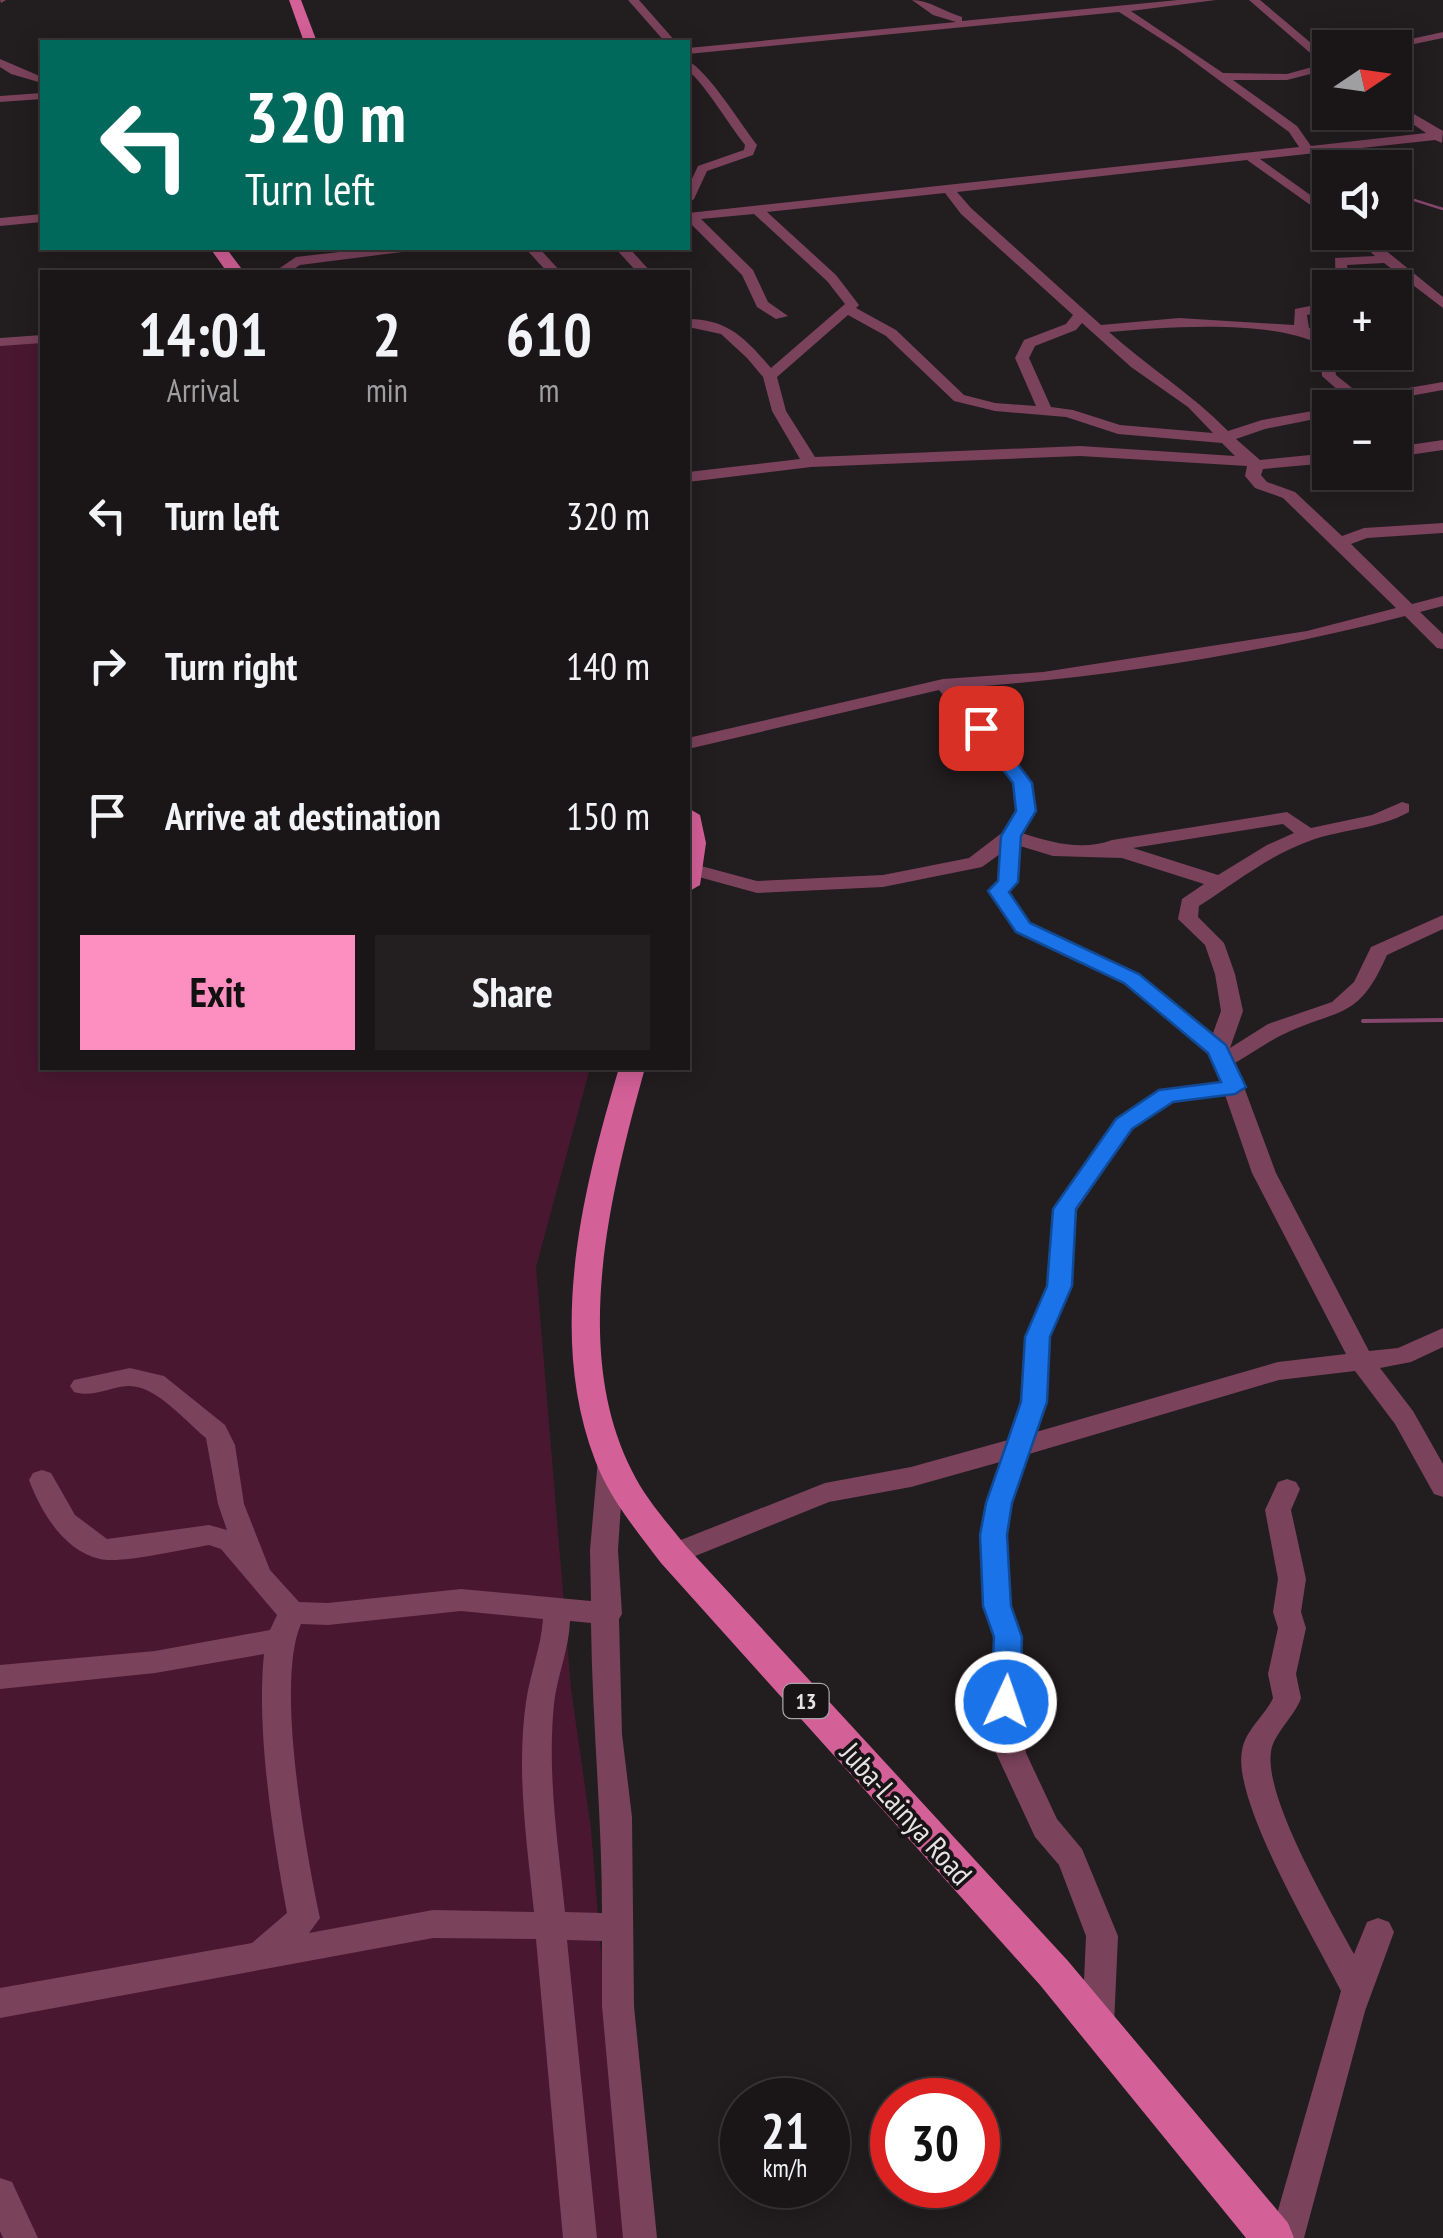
<!DOCTYPE html>
<html lang="en">
<head>
<meta charset="utf-8">
<style>
  :root { --surface:#1a1617; --page:#231f20; --text:#f1f3f6; --muted:#9f9fa1; --line:#383536; --accent:#fd8ec0 }
  body { margin:0; font-family:"PT Sans Narrow",sans-serif; background:var(--page); color:var(--text); height:100vh; display:flex; flex-direction:column; font-size:38px; white-space:nowrap }
  * { box-sizing:border-box; margin:0 }
  p { font-size:32px; color:var(--muted) }
  .icon { flex:none; width:55px; height:55px; fill:none; stroke:currentColor; stroke-width:2; stroke-linecap:round; stroke-linejoin:round }
  .map { position:relative; flex:1; overflow:hidden }
  .side { position:absolute; left:40px; top:270px; width:650px; height:800px; display:flex; flex-direction:column; background:var(--surface); border-radius:0px; box-shadow:0 5px 25px #0003,0 0 0 2px var(--line) }
  .side>* { flex:none }
  .guide { position:absolute; left:40px; top:40px; width:650px; height:210px; border-radius:0px; box-shadow:0 5px 25px #0003,0 0 0 2px var(--line); background:#00695c; color:#fff; overflow:hidden }
  .needle { width:65px; rotate:77deg }
  .tools { position:absolute; left:1312px; top:30px; display:grid; gap:20px }
  .tools a { display:grid; place-items:center; width:100px; height:100px; border-radius:0px; background:var(--surface); box-shadow:0 5px 25px #0003,0 0 0 2px var(--line); font-size:50px }
  .speed { position:absolute; left:720px; top:2078px; display:flex; gap:20px; font-size:50px; font-weight:700; text-align:center }
  .speed>* { display:grid; place-content:center; width:130px; height:130px; border-radius:50%; background:var(--surface); box-shadow:0 5px 25px #0003,0 0 0 2px var(--line); line-height:1 }
  .speed small { font-size:25px; font-weight:400 }
  .speed .limit { border:15px solid #d22; background:#fff; color:#111 }
  .pin { position:absolute; display:grid; place-items:center; width:85px; height:85px; color:#fff; margin:-42px; border-radius:20px; box-shadow:0 5px 15px #0006 }
  .me { position:absolute; width:110px; margin:-55px; rotate:3deg; stroke-linejoin:round; filter:drop-shadow(0 0 8px #0008) }
  .turn { display:flex; align-items:center; gap:35px; height:210px; padding:0 40px; font-size:45px }
  .turn .icon { width:130px; height:130px; stroke-width:2.5 }
  .turn b { display:block; font-size:70px; line-height:85px }
  .eta { display:flex; justify-content:space-evenly; align-items:center; height:170px; text-align:center }
  .eta b { font-size:60px; font-weight:800; line-height:70px }
  .primary-button { display:flex; gap:20px; margin-top:auto; padding:20px 40px }
  .primary-button a { flex:1; height:115px; border-radius:0px; background:var(--accent); color:#111; font-size:40px; font-weight:800; line-height:115px; text-align:center }
  .primary-button a+a { background:var(--page); color:var(--text) }
  ul { padding:0; list-style:none }
  li { display:flex; align-items:center; gap:30px; height:150px; padding:0 40px }
  li div { flex:1 }
  li b { display:block; font-size:38px }
  li em { font-style:normal }
  .map>svg:first-child { display:block }
  .green { fill:#491830 }
  .lines { fill:none; stroke-linecap:round; stroke-linejoin:round }
  .stream-far1 { stroke:#86476c; stroke-width:2.5 }
  .stream { stroke:#86476c; stroke-width:4 }
  .minor { fill:#7a425b; fill-rule:evenodd }
  .major { fill:#d46098; fill-rule:evenodd }
  .route { fill:#1a73e8; stroke:#114b97; stroke-width:2.5 }
  .labels { text-anchor:middle; dominant-baseline:central; stroke-width:8; stroke-linejoin:round; paint-order:stroke }
  .shield { fill:#181416; stroke:#a8a5a6; stroke-width:2.5 }
  .shield-label { font-size:22px; font-weight:bold; fill:#e6e3e4 }
  .near-street-label { font-size:30px; fill:#e6e3e4; stroke:#181416 }
</style>
</head>
<body>
<div class="map">
<svg width="1443" height="2238" viewBox="0 0 1443 2238">
  <rect width="100%" height="100%" fill="#221d1f"/>
  <path class="green" d="M42,336V1068H590L536,1267L571,1689L591,1829L624,2238H0V339Z"/>
  <g class="lines">
    <path class="stream-far1" d="M1325,173L1330,174
      M1395,194L1443,209"/>
    <path class="stream" d="M1363,1021L1443,1020"/>
    <path class="minor" d="M0,0H6L1,3Z
      M628,0H639L676,42H665Z
      M912,0C929,0 945,12 962,17V21L1178,0H1216L1131,11L1223,73L1287,74L1323,64L1249,0H1260L1330,59V69L1287,80H1233L1297,126L1311,146L1426,133L1395,112V103L1443,131L1442,143L1435,140L1260,159L1330,209V219L1247,160L957,192L971,208L1101,325L1179,318L1294,325L1295,309L1330,302V310L1307,315L1309,328L1330,338L1336,375L1362,396L1443,382V390L1371,403L1375,408L1348,405V399L1322,376L1319,344C1269,319 1166,327 1109,332C1148,367 1192,394 1228,431L1262,420L1330,408V416L1265,429L1236,439L1260,460L1330,453V463L1263,469L1261,475L1267,482L1295,492L1342,536L1364,528L1443,523V533L1367,538L1351,544L1412,604L1443,596V606L1420,612L1443,634V649L1437,648L1405,616C1258,654 1107,678 956,688L1032,783L1036,811L1022,833C1052,843 1083,851 1112,840L1287,812L1311,828L1372,815L1402,802L1409,804V812C1378,829 1344,829 1312,840C1269,855 1235,883 1199,906L1198,917L1224,943L1235,974L1243,1011L1230,1048L1268,1024L1332,1002L1354,982L1371,947L1443,915V929L1387,955C1358,1021 1341,1007 1284,1034C1267,1042 1251,1054 1235,1063L1276,1173L1369,1351L1398,1348L1443,1328V1347L1411,1362L1380,1368L1413,1411L1443,1464V1497L1434,1494L1395,1424L1355,1371L1279,1380L1029,1454L1012,1503L1007,1535L1011,1606L1022,1637L1020,1702L1026,1753L1057,1819L1082,1849L1118,1936L1114,2025L1109,2035L1098,2040L1087,2035L1082,2025L1086,1936L1059,1865L1035,1837L996,1753L992,1702L994,1637L983,1606L981,1535L986,1503L1000,1462L911,1487L829,1502L673,1565L663,1561L659,1554L663,1547L825,1483L911,1467L1008,1440L1021,1402L1026,1337L1047,1285L1053,1209L1116,1119L1159,1090L1220,1082L1211,1057L1125,983L1016,931L988,891L998,881L1000,854L982,867L883,887L757,893L688,874L690,863L757,881L883,875L969,858L1003,832L1016,811L1014,784L939,690L688,749V738L943,679L1043,672L1307,631L1396,608L1283,498L1255,488L1245,476L1247,466L1080,456L811,467L688,482V472L800,459L772,411L763,377L747,358L721,334L688,327V319C728,319 746,339 771,368L845,304L827,281L754,214L701,219L753,270L768,302L788,316L776,319L757,307L742,275L688,221V213L1299,147L1289,132L1177,49L1119,12L688,54V48L956,22L933,15ZM945,193L961,214L1073,315L1066,324L1024,340L1015,358L1036,406L995,403L964,395L896,330L856,308L859,305L836,275L767,212ZM848,315L886,336L954,401L995,411L1066,417L1118,434L1222,443L1235,456L1080,446L815,457L786,411L777,377ZM1082,323L1131,367L1188,407L1213,433L1120,425L1073,410L1051,407L1029,358L1035,346L1076,330ZM1283,824L1294,833L1267,845L1218,875L1133,848ZM1020,846L1053,856L1122,858L1204,884L1182,899L1178,919L1205,945L1215,974L1221,1011L1212,1036L1139,975L1030,923L1009,892L1018,883ZM1225,1095L1252,1173L1346,1354L1278,1362L1036,1432L1047,1402L1050,1337L1071,1285L1077,1210L1132,1129L1173,1101Z
      M1443,32V38L1395,48H1370Z
      M0,59L42,77V83L11,74L0,67Z
      M688,61C709,72 740,123 757,145L753,155L707,171L694,199L688,203V187L698,166L744,150L745,145C726,121 710,91 688,70Z
      M42,93V99L0,102V96Z
      M42,214V222L0,226V218Z
      M1348,232H1363L1443,297V308L1384,263L1347,265L1350,288H1336L1335,258L1375,256Z
      M374,248H409L402,252L300,265L289,272H274L296,257Z
      M525,248H539L561,272H547Z
      M615,248H629L651,272H637Z
      M42,335V343L0,346V338Z
      M1443,440V450L1395,457V447Z
      M130,1368L164,1376L225,1425L235,1445L244,1504L270,1570L299,1602L328,1603L461,1589L591,1601L590,1550L598,1459L602,1452L611,1449L620,1452L624,1459L618,1550L622,1614L619,1619L622,1734L632,1817L634,2006L657,2238H623L602,2006V1941L567,1940L597,2238H563L536,1939L433,1938L0,2018V1988L252,1943L287,1913C273,1838 256,1728 264,1654L155,1673L0,1689V1665L155,1651L270,1630L277,1615L221,1549L209,1545C184,1549 121,1564 100,1559C64,1551 41,1512 29,1480L33,1473L42,1470L51,1473L75,1515L107,1539L209,1525L227,1530L218,1504L206,1438C185,1421 156,1385 128,1386C110,1387 92,1398 74,1392L70,1386L74,1380ZM461,1611L543,1619C541,1648 530,1673 526,1702C516,1772 527,1843 534,1912L433,1910L309,1933L320,1918C306,1852 275,1683 301,1624L328,1625ZM570,1621L591,1623C592,1720 602,1816 602,1913L565,1912C558,1843 547,1774 554,1704C557,1676 569,1650 570,1621Z
      M1287,1479L1296,1482L1300,1489L1291,1510L1306,1579L1301,1612L1306,1628L1296,1674L1301,1698C1295,1716 1273,1734 1271,1752C1264,1798 1331,1911 1354,1954L1367,1922L1378,1918L1389,1922L1394,1932L1365,2011L1304,2238H1270L1341,1991C1316,1941 1232,1801 1242,1751C1245,1730 1265,1716 1273,1698L1268,1674L1278,1628L1273,1612L1278,1579L1265,1510L1278,1482Z
      M0,2178L12,2182L38,2238H3L0,2231Z"/>
    <path class="major" d="M289,0H301L317,42H304Z
      M210,248H226L244,272H227Z
      M688,808L700,815L706,843L700,885L688,892Z
      M619,1068H645C611,1191 570,1349 632,1471C645,1498 666,1521 685,1545L1068,1961L1288,2223L1294,2238H1246L1040,1985L661,1563C637,1531 609,1498 595,1460C547,1334 582,1192 619,1068Z"/>
  </g>
  <path class="route" d="M974,725H988L1032,783L1036,811L1021,836L1018,882L1009,892L1030,923L1139,974L1226,1045L1246,1087L1235,1094L1173,1102L1132,1129L1076,1209L1072,1286L1050,1337L1047,1402L1012,1503L1007,1535L1011,1606L1022,1637L1020,1702L1016,1710H995L991,1702L994,1637L983,1606L980,1535L986,1503L1021,1402L1025,1337L1047,1286L1053,1209L1116,1119L1159,1090L1221,1082L1208,1053L1124,983L1016,932L988,891L998,881L1001,836L1016,811L1013,783L972,728Z"/>
  <g class="labels">
    <rect class="shield" x="783.5" y="1684" width="45" height="34" rx="8"/>
    <g class="shield-label">
      <text x="806" y="1701">13</text>
    </g>
    <g class="near-street-label">
      <text transform="translate(907 1813) rotate(48)">Juba-Lainya Road</text>
    </g>
  </g>
</svg>
<div class="tools">
<a><svg class="needle" viewBox="-14 -14 28 28"><path d="M0-13l5 13h-10z" fill="#e53935"/><path d="M0 13l5-13h-10z" fill="#9f9fa1"/></svg></a>
<a><svg class="icon" aria-label="sound" viewBox="0 0 24 24"><path d="M4 9h4l5-4v14l-5-4H4zM17 9q2 3 0 6"/></svg></a>
<a>+</a>
<a>−</a>
</div>
<div class="speed"><div>21<small>km/h</small></div><div class="limit">30</div></div>
<div class="pin" style="left:981px;top:728px;background:#d93025"><svg class="icon" aria-label="arrive" viewBox="0 0 24 24"><path d="M6 21V4h12l-3 4 3 4H6"/></svg></div>
<svg class="me" style="left:1006px;top:1702px" viewBox="-20 -20 40 40"><circle r="17" fill="#1a73e8" stroke="#fff" stroke-width="3"/><path d="M0-11L8 9 0 5-8 9z" fill="#fff"/></svg>
<div class="guide">
<div class="turn"><svg class="icon" aria-label="left" viewBox="0 0 24 24"><path d="M17 20v-9H6M10 6l-5 5 5 5"/></svg><div><b>320 m</b>Turn left</div></div>
</div>
<section class="side">
<div class="eta">
<div><b>14:01</b><p>Arrival</p></div>
<div><b>2</b><p>min</p></div>
<div><b>610</b><p>m</p></div>
</div>
<ul>
<li><svg class="icon" aria-label="left" viewBox="0 0 24 24"><path d="M17 20v-9H6M10 6l-5 5 5 5"/></svg><div><b>Turn left</b></div><em>320 m</em></li>
<li><svg class="icon" aria-label="right" viewBox="0 0 24 24"><path d="M7 20v-9h11M14 6l5 5-5 5"/></svg><div><b>Turn right</b></div><em>140 m</em></li>
<li><svg class="icon" aria-label="arrive" viewBox="0 0 24 24"><path d="M6 21V4h12l-3 4 3 4H6"/></svg><div><b>Arrive at destination</b></div><em>150 m</em></li>
</ul>
<div class="primary-button"><a>Exit</a><a>Share</a></div>
</section>
</div>
</body>
</html>
